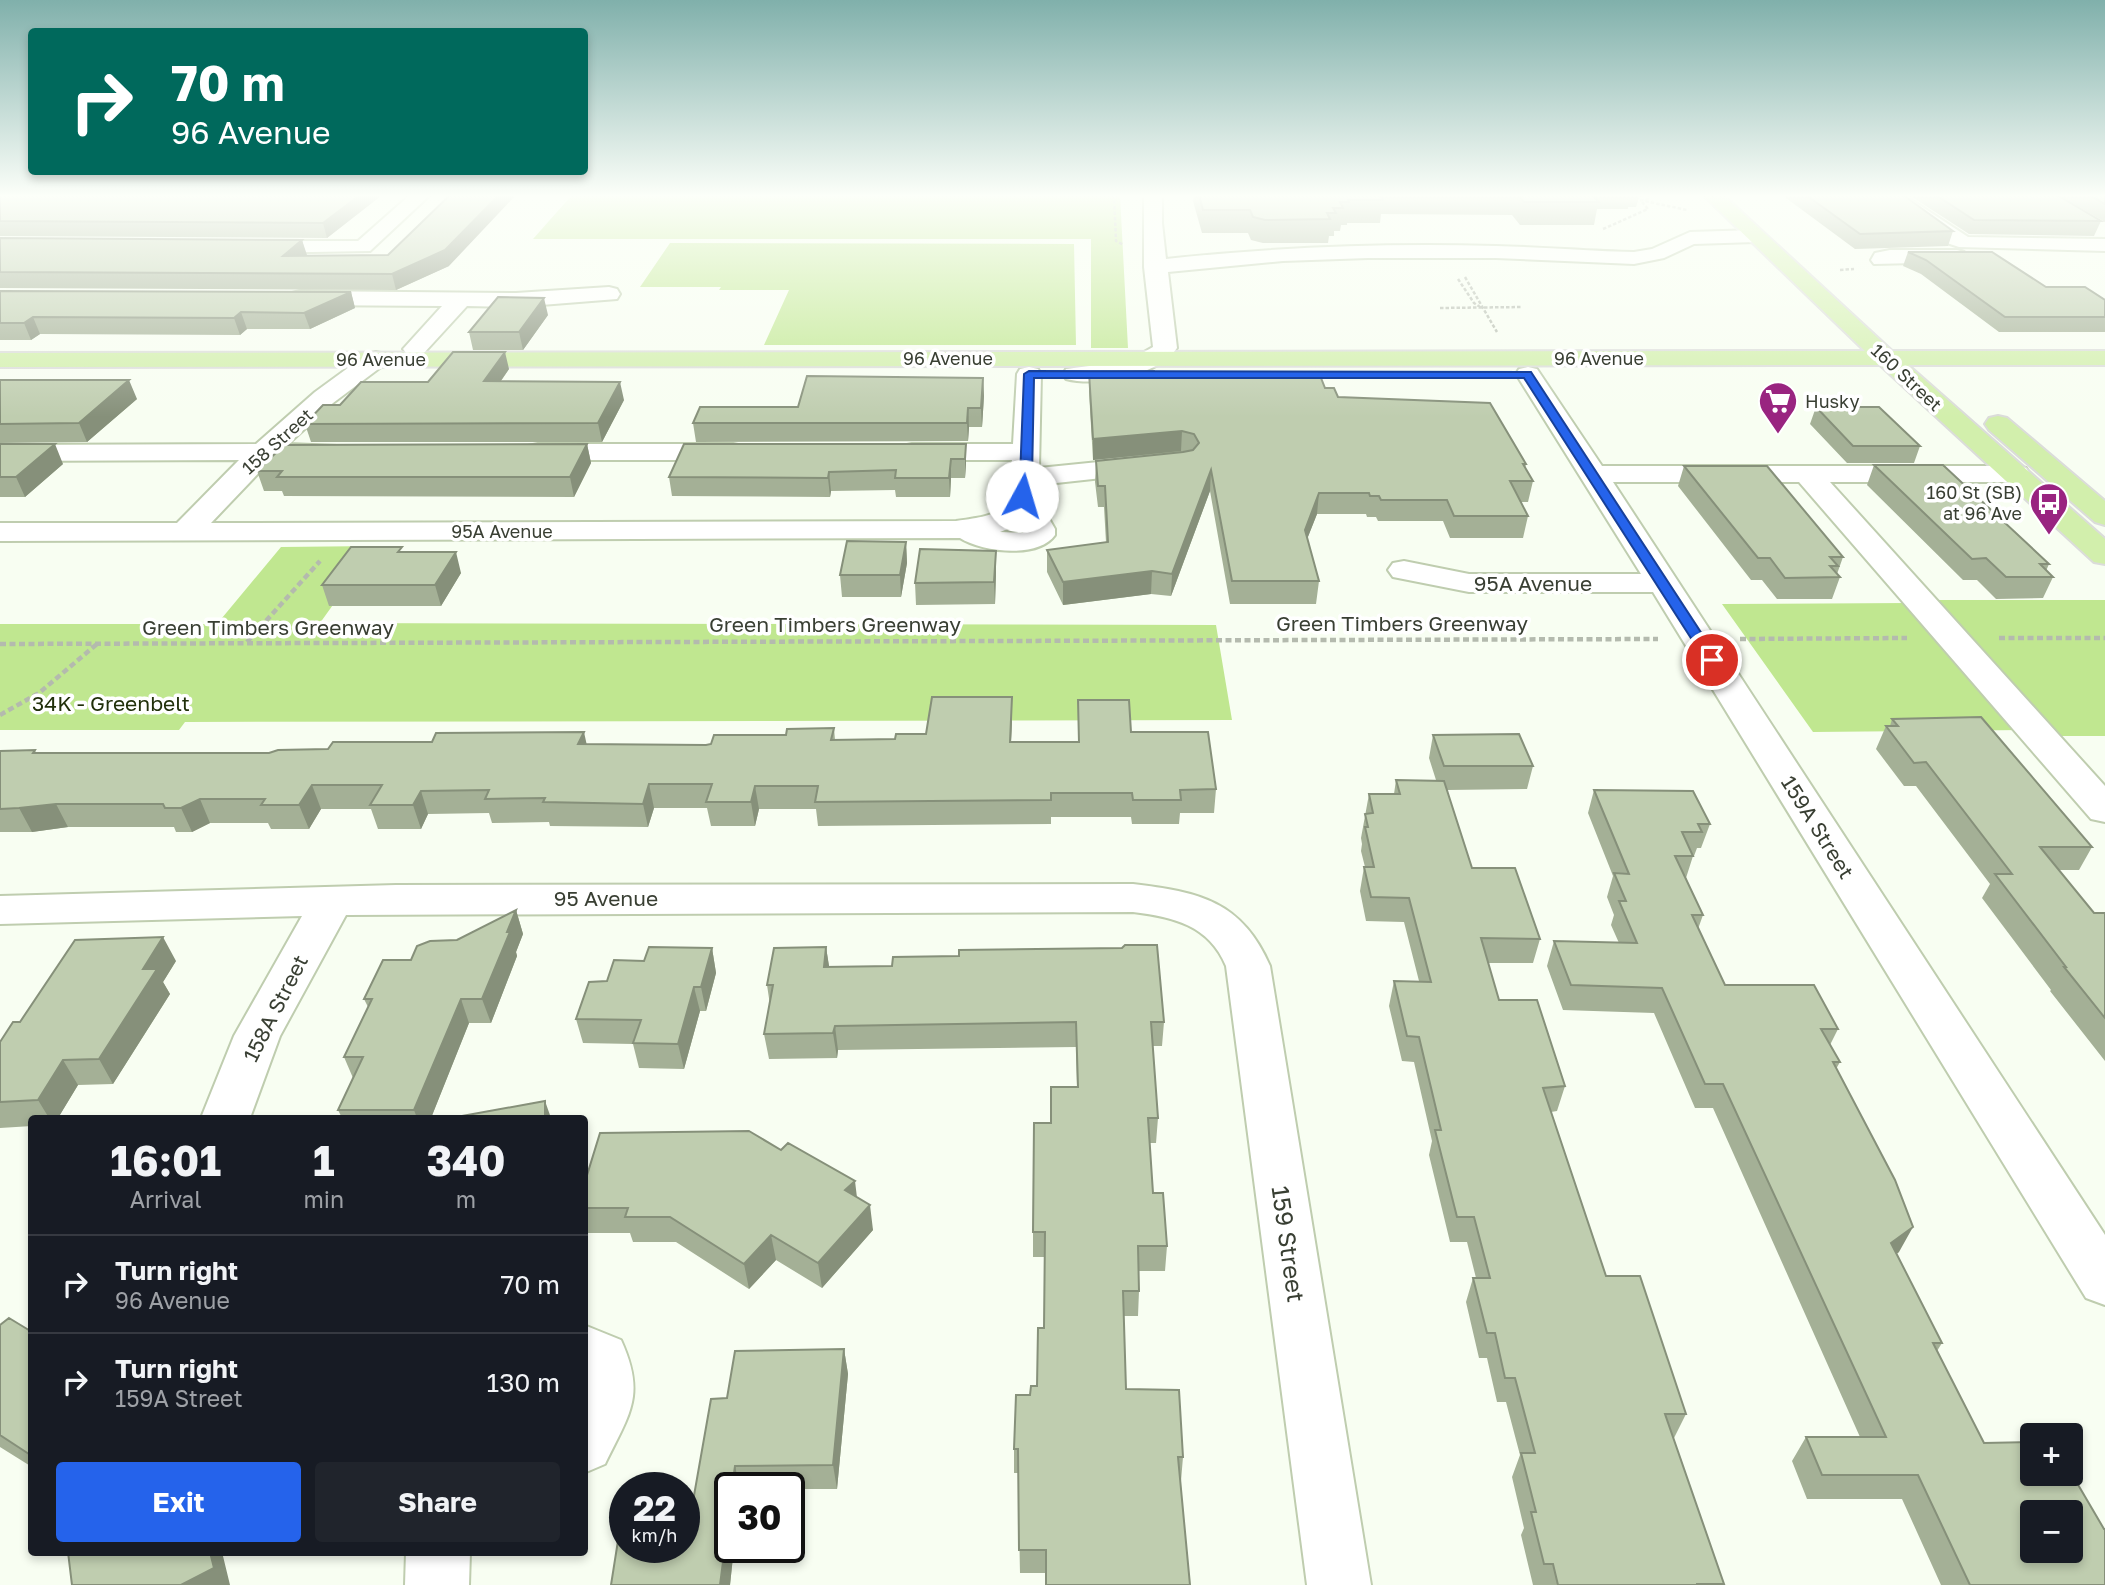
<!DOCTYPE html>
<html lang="en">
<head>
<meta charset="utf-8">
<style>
  :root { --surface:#171b24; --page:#20242c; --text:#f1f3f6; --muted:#9ea1a6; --line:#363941; --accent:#2563eb }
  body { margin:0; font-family:"Golos Text",sans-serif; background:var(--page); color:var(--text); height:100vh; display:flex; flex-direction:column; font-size:26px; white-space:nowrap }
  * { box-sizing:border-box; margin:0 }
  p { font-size:23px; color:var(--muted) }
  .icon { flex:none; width:38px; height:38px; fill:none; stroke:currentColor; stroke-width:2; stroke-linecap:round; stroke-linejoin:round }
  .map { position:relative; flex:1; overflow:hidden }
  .details { position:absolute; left:28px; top:1115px; width:560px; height:441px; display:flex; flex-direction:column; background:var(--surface); border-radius:7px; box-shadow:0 4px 10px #0003 }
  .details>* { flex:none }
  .banner { position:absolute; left:28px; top:28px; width:560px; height:147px; border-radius:7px; box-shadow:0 4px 10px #0003; background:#00695c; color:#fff; overflow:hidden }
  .buttons { position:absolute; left:2020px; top:1423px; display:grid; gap:14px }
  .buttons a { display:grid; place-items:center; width:63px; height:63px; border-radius:7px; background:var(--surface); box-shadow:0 4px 10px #0003; font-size:35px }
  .speed { position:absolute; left:609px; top:1472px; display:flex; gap:14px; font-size:35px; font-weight:700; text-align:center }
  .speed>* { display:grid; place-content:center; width:91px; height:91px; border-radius:50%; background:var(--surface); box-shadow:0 4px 10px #0003; line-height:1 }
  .speed small { font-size:18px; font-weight:400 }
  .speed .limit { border:4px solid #111; border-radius:10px; background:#fff; color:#111 }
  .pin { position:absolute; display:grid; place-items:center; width:60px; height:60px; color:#fff; margin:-30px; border:4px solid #fff; border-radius:50%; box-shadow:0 2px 7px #0007 }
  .me { position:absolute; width:77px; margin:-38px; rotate:6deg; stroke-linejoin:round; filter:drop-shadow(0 0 5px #0008) }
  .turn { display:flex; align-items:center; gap:24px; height:147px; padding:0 28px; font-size:32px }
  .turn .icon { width:91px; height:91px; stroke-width:2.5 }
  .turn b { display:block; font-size:49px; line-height:60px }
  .eta { display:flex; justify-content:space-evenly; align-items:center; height:119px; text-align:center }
  .eta b { font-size:42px; font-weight:700; line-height:49px }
  .primary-button { display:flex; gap:14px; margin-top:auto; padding:14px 28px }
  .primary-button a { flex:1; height:80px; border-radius:7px; background:var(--accent); color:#fff; font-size:28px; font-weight:700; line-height:80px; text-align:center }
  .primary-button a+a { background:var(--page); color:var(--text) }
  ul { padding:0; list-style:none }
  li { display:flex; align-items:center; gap:21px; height:98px; padding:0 28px; border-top:2px solid var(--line) }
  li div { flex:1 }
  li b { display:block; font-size:26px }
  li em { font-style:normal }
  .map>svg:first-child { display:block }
  .green { fill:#c0e790 }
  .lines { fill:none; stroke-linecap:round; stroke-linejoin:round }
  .minor-casing { stroke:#bfcdaf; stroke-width:4 }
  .major-casing { stroke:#dbdcda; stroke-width:4 }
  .path-far1 { stroke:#b4baae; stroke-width:2.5; stroke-dasharray:3.5 2; stroke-linecap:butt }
  .path { stroke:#b4baae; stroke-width:4.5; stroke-dasharray:6 3.5; stroke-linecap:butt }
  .minor { fill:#fff; fill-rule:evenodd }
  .major { fill:#d2efac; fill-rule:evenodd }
  .wall { fill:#a4b096 }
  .shaded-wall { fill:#86907a }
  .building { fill:#bfcdaf; stroke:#86907a; stroke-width:2; fill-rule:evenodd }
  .route { fill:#2563eb; stroke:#184099; stroke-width:2 }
  .labels { text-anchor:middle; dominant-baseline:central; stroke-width:7; stroke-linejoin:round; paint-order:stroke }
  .far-street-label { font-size:18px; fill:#393f33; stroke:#fff }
  .far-poi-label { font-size:18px; fill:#393f33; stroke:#fff; text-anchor:start }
  .street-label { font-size:21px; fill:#393f33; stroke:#fff }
  .park-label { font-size:21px; fill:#21300a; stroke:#fff }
  .near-street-label { font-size:24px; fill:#393f33; stroke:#fff }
</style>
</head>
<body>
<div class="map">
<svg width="2105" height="1585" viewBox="0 0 2105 1585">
  <rect width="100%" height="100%" fill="#f8fef2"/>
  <path class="green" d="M572,195H1120L1128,348H1091V239H533Z
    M670,243L1074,244L1076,345H764L789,290H719L721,287H640Z
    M375,546L320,623L1216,625L1232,720L185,722L179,730H0V624H217L281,547Z
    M1936,600H2105V736H2061Z
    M1909,603L2025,730L1813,732L1722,604Z"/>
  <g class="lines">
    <g class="minor-casing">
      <path id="minor" d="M410,195H430L370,251L251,253L244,251L241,247L244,243L251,241H358Z
        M1144,195H1162V223L1166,259C1276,247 1386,243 1496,246C1542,247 1588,251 1634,252L1652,249L1690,232L1755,230L1762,232L1765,236L1762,240L1755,242L1694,244L1664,258L1634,264L1496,258H1368L1283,261L1168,272L1177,348C1158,376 1098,387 1066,379L1063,374L1066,369L1128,361L1153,347L1144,267Z
        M1883,195H1904L1968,237L2105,239V251L1959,247L1947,243Z
        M1890,250H1957L1964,252L1967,256L1964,260L1957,262L1874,264L1871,260L1875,253Z
        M609,287L617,289L620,294L617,299L516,307L467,306L423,354H407L403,349L442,306L300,305L292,303L289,298L292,293L300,291L516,293Z
        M376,352L385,354L388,359L385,364L333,403L288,444L337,446L341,452L337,458L271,460L211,523L956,521C1007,514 1008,512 1012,460H912L902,458L898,452L902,446L912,444H1013L1017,374L1020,369L1029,367L1038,369L1041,374L1039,468L1148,457L1158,459L1162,465L1158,471L1148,473L1038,485L1036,496L1055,529V535C1038,559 982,552 960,538L0,541V523H177L239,460L0,461V445L256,444L315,392L367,354ZM1022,523L1025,529L1023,533L1000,532Z
        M1528,367L1537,369L1602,466H2016L2026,468L2030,474L2026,480L2016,482H1830L2105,786V822L2091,819L1799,482H1613L2105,1235V1305L2086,1298L1653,592H1469L1393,577L1388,570L1393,563L1404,561L1469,574H1641L1516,374L1519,369Z
        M538,444H733L743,446L747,452L743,458L733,460H538L528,458L524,452L528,446Z
        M1133,884C1199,892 1242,901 1270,966L1371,1585H1307L1226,966C1209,925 1173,917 1133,912L346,915L280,1036L250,1118H201L234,1036L302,916L0,924V896L396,885Z
        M584,1325L621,1340C646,1395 630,1413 605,1464L584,1473Z
        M406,1552H470L469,1585H405Z"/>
    </g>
    <g class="major-casing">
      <path id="major" d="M1703,195H1723L1892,351H2105V365H1908L2105,539V564L2094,562L1880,365L0,367V353L1865,351Z
        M1998,416L2007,418L2105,501V525L2095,522L1989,430L1985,424L1989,418Z"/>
    </g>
    <path class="path-far1" d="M1114,195L1116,241L1124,245
      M1640,200L1687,210
      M1646,201L1650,195
      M1603,229L1648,209L1641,201
      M1840,270L1854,269
      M1465,277L1497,332
      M1458,279L1474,303L1480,307
      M1440,308L1522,307"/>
    <path class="path" d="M1999,638H2105
      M1740,639L1907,638
      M247,642L320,561
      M0,644L1658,639
      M0,715L39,693L97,644"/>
    <use href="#minor" class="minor"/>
    <use href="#major" class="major"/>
  </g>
  <path class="wall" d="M0,195H382L327,238L0,236Z
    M1194,195H1644V197H1639L1636,207H1628V209H1597L1594,225H1520L1512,215L1381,214L1380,223H1347V225H1341L1340,231H1334V236H1329L1328,243H1263L1251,240L1248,233H1202L1193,201Z
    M1782,195H1903L1953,231L1948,246L1855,249Z
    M1909,195H2057L2101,221L2094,236L1969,234Z
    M2058,195H2105V222Z
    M0,238L302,240L306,256L449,266L396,290L0,288Z
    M1908,252L2046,287L2105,300V332H1999L1921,274L1903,266Z
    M0,291L351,292L355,308L310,329H247L240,335L40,334L31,340H0Z
    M548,315L523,350H473L469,332Z
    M509,369L501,381L624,400L602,442H311L305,424L340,405L428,382Z
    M1089,372L1155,378L1325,388L1338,397L1526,464L1525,469L1533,481L1528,502H1521L1528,516L1523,538H1450L1443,521H1378L1376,517H1367L1366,514H1317L1307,539L1319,581L1316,604H1230L1210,491L1171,596L1151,594L1063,605L1047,572V550L1106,542L1104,507H1098L1095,482L1096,461L1182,452L1093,460L1089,392Z
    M983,378L984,396L982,427H969L968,441L696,442L693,423Z
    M0,380L137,399L87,442L0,443Z
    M1816,407L1920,446L1914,463H1847L1810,424Z
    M0,444L63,464L25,497H0Z
    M587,444L591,463L574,497L284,496L282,491H264L257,471Z
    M966,444V463L965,478H951L950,497H896L895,490L831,491L830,497L672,496L669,477Z
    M1874,465L2049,564L2046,571L2053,577L2043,598L1996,599L1977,580H1963L1867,485Z
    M1684,466L1843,557L1837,574L1840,577L1832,599H1777L1762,580H1751L1678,486Z
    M906,542L907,563L901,597H842L840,575Z
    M996,551V572L995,604L916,605L915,583Z
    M404,552L461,573L441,606H329L322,585Z
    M1012,697L1011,742H1078V700L1131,732L1216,789L1214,813H1180L1179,824H1132L1131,817H1051V824L818,826L816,809H759L755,826H711L707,808H654L648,827L550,826L549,822L492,823L489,813L428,814L421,829H378L371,809H321L309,829H271L268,823H210L192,832H176L174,827H68L32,832H0V751L35,750L36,753H269L587,744L706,745L834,728L835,740L895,739L926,734Z
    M1892,719L2092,847L2079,870H2059L2094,913H2105V1061L2050,991L2051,990L1982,898L1990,884L1916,786H1904L1876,749L1886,726H1890Z
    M1433,735L1533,766L1527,789L1447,790L1472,868L1540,939L1533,963H1488L1499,1000L1565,1086L1557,1111L1551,1112L1606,1276L1686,1414L1674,1438H1673L1724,1584L1723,1585H1533L1521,1535L1524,1528L1512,1477L1520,1455L1506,1402H1497L1487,1358H1479L1466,1302L1473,1278H1476L1467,1242H1450L1429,1155L1432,1141L1414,1062L1402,1061L1389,1006L1394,981H1419L1404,922L1366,921L1360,891L1364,867H1365L1361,851L1362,844L1361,838L1369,794H1394L1396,780H1436L1429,758Z
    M1594,790L1710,824L1701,848H1697L1694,856H1693L1686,878L1703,915L1698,929L1725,985L1838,1029L1830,1045L1840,1062L1836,1069L1899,1252L1896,1254L1942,1343L1937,1351L1984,1443L2105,1585H1941L1902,1499H1807L1792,1461L1806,1437H1860L1713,1108H1695L1654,1013L1563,1010L1547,966L1554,941L1619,943L1611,925L1614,915L1607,897L1613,876L1588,813Z
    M516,910L523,934L516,952L517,956L491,1023H469L431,1118H342L338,1110L353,1078L344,1057L368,1007L364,999L411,960L457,940Z
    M826,947L829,967L1164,1022L1162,1046H1153L1158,1118L1156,1143H1150L1153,1193L1167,1246L1165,1271H1138L1139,1291L1138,1316H1124L1126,1389L1183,1457L1181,1481L1046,1573H1020L1018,1473H1014V1449L1030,1395L1037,1386L1044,1328L1045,1257H1033V1232L1051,1123L1077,1087L1076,1047L838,1050L837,1058L769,1059L764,1034L770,1005L767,985Z
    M712,948L716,973L706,1011H700L684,1069L639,1068L633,1044L583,1043L576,1019L607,981L644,961Z
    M176,961L163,982L170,994L113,1084L78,1085L58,1118H32V1126L0,1128V1042L20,1022Z
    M584,1185L857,1197L873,1230L822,1288L776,1260L749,1289L676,1242H633L630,1233H585L584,1230Z
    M0,1325L32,1332V1467L0,1447Z
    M844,1349L848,1374L837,1489H789V1488H730V1547H734L730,1585H611L689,1524L727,1398Z"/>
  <path class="shaded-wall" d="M360,195H382L327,238L323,223Z
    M499,195H516L449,266L396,290L392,274Z
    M302,240L307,255L288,272L283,256Z
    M351,292L355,308L310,329L304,313Z
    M544,298L548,315L523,350L519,332Z
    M241,312L247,329L240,335L234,318Z
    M33,317L40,334L31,340L24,323Z
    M505,352L509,369L488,399L484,381Z
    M983,378L984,396L982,427L981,408Z
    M129,380L137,399L87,442L79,423Z
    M620,382L624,400L602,442L598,423Z
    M968,408L969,427L968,441L967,423Z
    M1182,431L1181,451L1093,460V439Z
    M55,444L63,464L25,497L16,477Z
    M587,444L591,463L574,497L570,477Z
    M966,444V463L965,478V459Z
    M951,459V478L950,497L949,478Z
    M1211,470L1210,491L1171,596L1172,574Z
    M829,472L831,491L830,497L828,478Z
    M1319,493L1317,514L1302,552L1305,530Z
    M906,542L907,563L901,597L900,575Z
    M996,551V572L995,604L994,582Z
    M456,552L461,573L441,606L435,585Z
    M1152,571L1151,594L1063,605V582Z
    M1012,697V720L1010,765V742Z
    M584,732L589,755L578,744Z
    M649,784L654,808L648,827L643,804Z
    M312,785L321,809L309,829L299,805Z
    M755,786L759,809L755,826L751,802Z
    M421,791L428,814L421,829L413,805Z
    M200,799L210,823L192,832L181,808Z
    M56,804L68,827L32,832L19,808Z
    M516,910L523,934L516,952L517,956L491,1023L482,999Z
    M163,937L176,961L163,982L170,994L113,1084L99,1059L143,969Z
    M826,947L830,972L824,967Z
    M712,948L716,973L706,1011L701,987Z
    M694,987L700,1011L684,1069L678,1044Z
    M461,999L469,1023L431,1118H417L414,1110Z
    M835,1026L838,1050L837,1058L833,1033Z
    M63,1060L78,1085L58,1118H49L38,1100Z
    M545,1101L551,1118H545Z
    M855,1181L858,1206L845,1190Z
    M870,1205L873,1230L822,1288L818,1263Z
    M1913,1227L1899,1252L1877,1268L1891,1243Z
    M771,1235L776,1260L749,1289L744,1264Z
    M844,1349L848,1374L837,1489L833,1465Z
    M735,1466L740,1488H732Z
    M730,1508V1547H734L730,1585H720Z
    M210,1552H222L230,1585H181Z"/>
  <path class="building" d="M0,195H360L323,223L0,221Z
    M450,195H499L445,250L392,274L0,272V238L302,240L283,256L388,255Z
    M1199,195H1380L1383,200H1348L1349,202H1340L1343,208H1333L1336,213H1327L1330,219L1265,220L1253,217L1250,210H1203Z
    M1519,195H1592L1599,202H1524Z
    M1806,195H1903L1953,231L1860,234Z
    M1936,195H2057L2101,221L1974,220Z
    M2089,195H2105V204Z
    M1908,252H1992L2046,287H2085L2105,300V317H2005L1926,260Z
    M0,291L351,292L304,313L241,312L234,318L33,317L24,323H0Z
    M498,297L544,298L519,332H469Z
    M453,352H505L484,381L620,382L598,423L305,424L323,405H340L361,382H428Z
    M1154,371L1155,378H1321L1325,388H1334L1338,397L1490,403L1526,464H1523L1533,481H1510L1528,516H1454L1447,500H1381L1379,496H1370L1369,493H1319L1305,530L1319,581H1232L1211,470L1172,574L1152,571L1063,582L1047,550L1108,542L1105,486H1098L1096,461L1183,452L1193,450L1199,443L1194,434L1182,431L1093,439L1089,372Z
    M807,376L983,378L981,408H968L967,423H693L700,407H798Z
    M0,380H129L79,423L0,424Z
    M1816,407H1879L1920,446H1853Z
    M0,444H55L16,477H0Z
    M587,444L570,477H277L282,471H257L284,445Z
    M684,444H966L965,459H951L949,478H895L896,470L829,472L828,478L669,477Z
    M1874,465H1943L2049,564H2040L2053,577H2006L1986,558L1972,559Z
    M1684,466H1767L1843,557H1830L1838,566H1830L1840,577L1785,578L1770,558H1758Z
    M847,541L906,542L900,575H840Z
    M351,547H402L398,552H456L435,585H322Z
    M920,549L996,551L994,582L915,583Z
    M932,697H1012L1010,742H1079L1078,700H1129L1131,732H1208L1216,789L1180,790L1181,800H1133L1132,793H1051V800L815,802L818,786H755L751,802H706L712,784H649L643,804L543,802L545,798L485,799L489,790L421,791L413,805H370L382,785H312L299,805H261L265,799H200L181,808H165L163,804H56L19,808L0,809V751L35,750L33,753H269L278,750L328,749L333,742H432L436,733L584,732L578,744L706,745L711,744L714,735H786L787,729L834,728L831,740L895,739L896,734H926Z
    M1981,717L2092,847H2040L2094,913H2105V1018L2064,967H2066L1995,874H2012L1926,762L1914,763L1886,726H1898L1892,719Z
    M1519,734L1533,766H1444L1433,735Z
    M1396,780L1444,781L1472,868H1515L1540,939L1481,938L1499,1000H1537L1565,1086L1543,1088L1606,1276H1640L1686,1414H1665L1724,1584H1697V1585H1558L1553,1564H1544L1531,1512H1536L1521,1453H1535L1515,1378H1505L1495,1333H1487L1473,1278H1490L1474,1217H1457L1435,1130H1441L1419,1037L1407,1036L1394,981L1431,982L1409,898L1371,897L1364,867H1374L1365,827H1368L1365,814L1373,813L1369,794H1400Z
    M1594,790L1693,791L1710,824H1698L1702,832H1682L1693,856H1675L1703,915H1692L1725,985H1814L1838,1029H1821L1840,1062H1833L1895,1180L1913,1227L1891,1243L1942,1343H1933L1984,1443L2032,1442V1474H2070V1471L2104,1529H2105V1585H1970L1918,1475H1822L1806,1437H1886L1723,1084H1705L1662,988L1571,985L1554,941L1637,943L1619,901H1626L1614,873L1629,874ZM2032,1512H2070V1550H2032Z
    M516,910L507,932H510L482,999H461L414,1110H338L363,1057H344L372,999H364L383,960H411L417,946L430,941L457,940Z
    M163,937L143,969H157L99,1059L63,1060L38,1100L0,1102V1042L13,1022H20L75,940Z
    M1125,945H1157L1164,1022H1151L1158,1118H1148L1153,1193H1163L1167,1246H1138L1139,1291H1123L1126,1389L1179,1390L1183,1457H1178L1190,1585H1046V1550H1019L1018,1449H1014L1016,1395H1030L1031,1386H1037L1038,1328H1044L1045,1232H1033L1034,1123H1051V1087H1078L1076,1022L835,1026L833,1033L764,1034L773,985H767L774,948L826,947L824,967L892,966L893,957L959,956V950L1122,948Z
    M649,947L712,948L701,987H694L678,1044L633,1043L641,1020L576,1019L589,982L607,981L614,960L644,961Z
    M545,1101V1118H451Z
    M749,1131L781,1150L788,1143L855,1181L845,1190L870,1205L818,1263L771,1235L744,1264L670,1217H625L628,1208H584V1185L600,1133Z
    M9,1318L32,1332V1456L0,1435V1325Z
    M844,1349L833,1465L735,1466L732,1488H730V1508L720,1585H611L620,1528H625V1547H684V1524H689L711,1399L727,1398L735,1351Z
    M68,1552H210L214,1568L181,1585H72Z"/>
  <linearGradient id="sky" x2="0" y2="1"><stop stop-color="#80b0ab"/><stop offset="0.47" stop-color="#fcfff9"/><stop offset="1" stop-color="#fcfff9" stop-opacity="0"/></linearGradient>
  <rect width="2105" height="417" fill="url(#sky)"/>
  <path class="route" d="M1029,371L1531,372L1719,660L1712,664L1705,660L1524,378H1034L1032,478L1028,496L1022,500L1016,496L1020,478L1024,374Z"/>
  <defs>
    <g id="supermarket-pin" transform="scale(2.0125)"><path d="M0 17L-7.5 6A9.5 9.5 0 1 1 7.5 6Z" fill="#992480" stroke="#fff"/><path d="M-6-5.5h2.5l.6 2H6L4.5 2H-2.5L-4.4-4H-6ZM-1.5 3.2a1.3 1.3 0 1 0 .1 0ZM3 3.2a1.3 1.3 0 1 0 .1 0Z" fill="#fff"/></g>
    <g id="bus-pin" transform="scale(2.0125)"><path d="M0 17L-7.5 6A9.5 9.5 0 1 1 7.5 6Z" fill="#992480" stroke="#fff"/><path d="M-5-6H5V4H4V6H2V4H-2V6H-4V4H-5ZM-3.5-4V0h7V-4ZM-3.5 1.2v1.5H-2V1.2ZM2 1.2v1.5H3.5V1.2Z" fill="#fff"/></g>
  </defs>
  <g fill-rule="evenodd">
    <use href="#supermarket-pin" x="1778" y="401"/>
    <use href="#bus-pin" x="2049" y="502"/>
  </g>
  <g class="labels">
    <g class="far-street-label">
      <text x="948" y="358">96 Avenue</text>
      <text x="1599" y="358">96 Avenue</text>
      <text x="381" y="359">96 Avenue</text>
      <text transform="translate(1907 377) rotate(43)">160 Street</text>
      <text transform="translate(277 441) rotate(-42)">158 Street</text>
      <text x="502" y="531">95A Avenue</text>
    </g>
    <g class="far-poi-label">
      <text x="1805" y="401">Husky</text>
      <text x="2022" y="492" text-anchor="end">160 St (SB)<tspan x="2022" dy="21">at 96 Ave</tspan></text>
    </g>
    <g class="street-label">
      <text x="1533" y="583">95A Avenue</text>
      <text x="1402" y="623">Green Timbers Greenway</text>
      <text x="835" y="624">Green Timbers Greenway</text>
      <text x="268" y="627">Green Timbers Greenway</text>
      <text transform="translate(1818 827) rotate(58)">159A Street</text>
      <text x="606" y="898">95 Avenue</text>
      <text transform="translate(275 1008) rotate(-63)">158A Street</text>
    </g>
    <g class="park-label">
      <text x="111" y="703">34K - Greenbelt</text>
    </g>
    <g class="near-street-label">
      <text transform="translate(1289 1244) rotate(82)">159 Street</text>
    </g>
  </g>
</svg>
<div class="buttons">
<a>+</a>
<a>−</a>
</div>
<div class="speed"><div>22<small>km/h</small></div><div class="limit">30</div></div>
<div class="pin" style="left:1712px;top:660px;background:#d93025"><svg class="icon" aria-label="arrive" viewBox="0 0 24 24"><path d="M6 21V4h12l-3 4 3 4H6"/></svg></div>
<svg class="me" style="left:1022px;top:496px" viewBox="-20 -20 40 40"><circle r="19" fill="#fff"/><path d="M0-13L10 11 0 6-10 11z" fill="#2563eb"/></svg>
<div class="banner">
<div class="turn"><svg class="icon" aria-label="right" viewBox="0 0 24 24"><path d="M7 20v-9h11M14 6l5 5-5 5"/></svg><div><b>70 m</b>96 Avenue</div></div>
</div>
<section class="details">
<div class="eta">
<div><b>16:01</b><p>Arrival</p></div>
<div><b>1</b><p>min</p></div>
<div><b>340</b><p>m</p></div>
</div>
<ul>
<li><svg class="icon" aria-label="right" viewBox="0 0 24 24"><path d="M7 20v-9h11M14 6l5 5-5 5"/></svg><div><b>Turn right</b><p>96 Avenue</p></div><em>70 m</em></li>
<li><svg class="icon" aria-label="right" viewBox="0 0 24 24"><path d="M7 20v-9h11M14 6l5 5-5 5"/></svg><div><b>Turn right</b><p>159A Street</p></div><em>130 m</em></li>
</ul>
<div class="primary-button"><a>Exit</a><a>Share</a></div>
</section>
</div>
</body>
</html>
